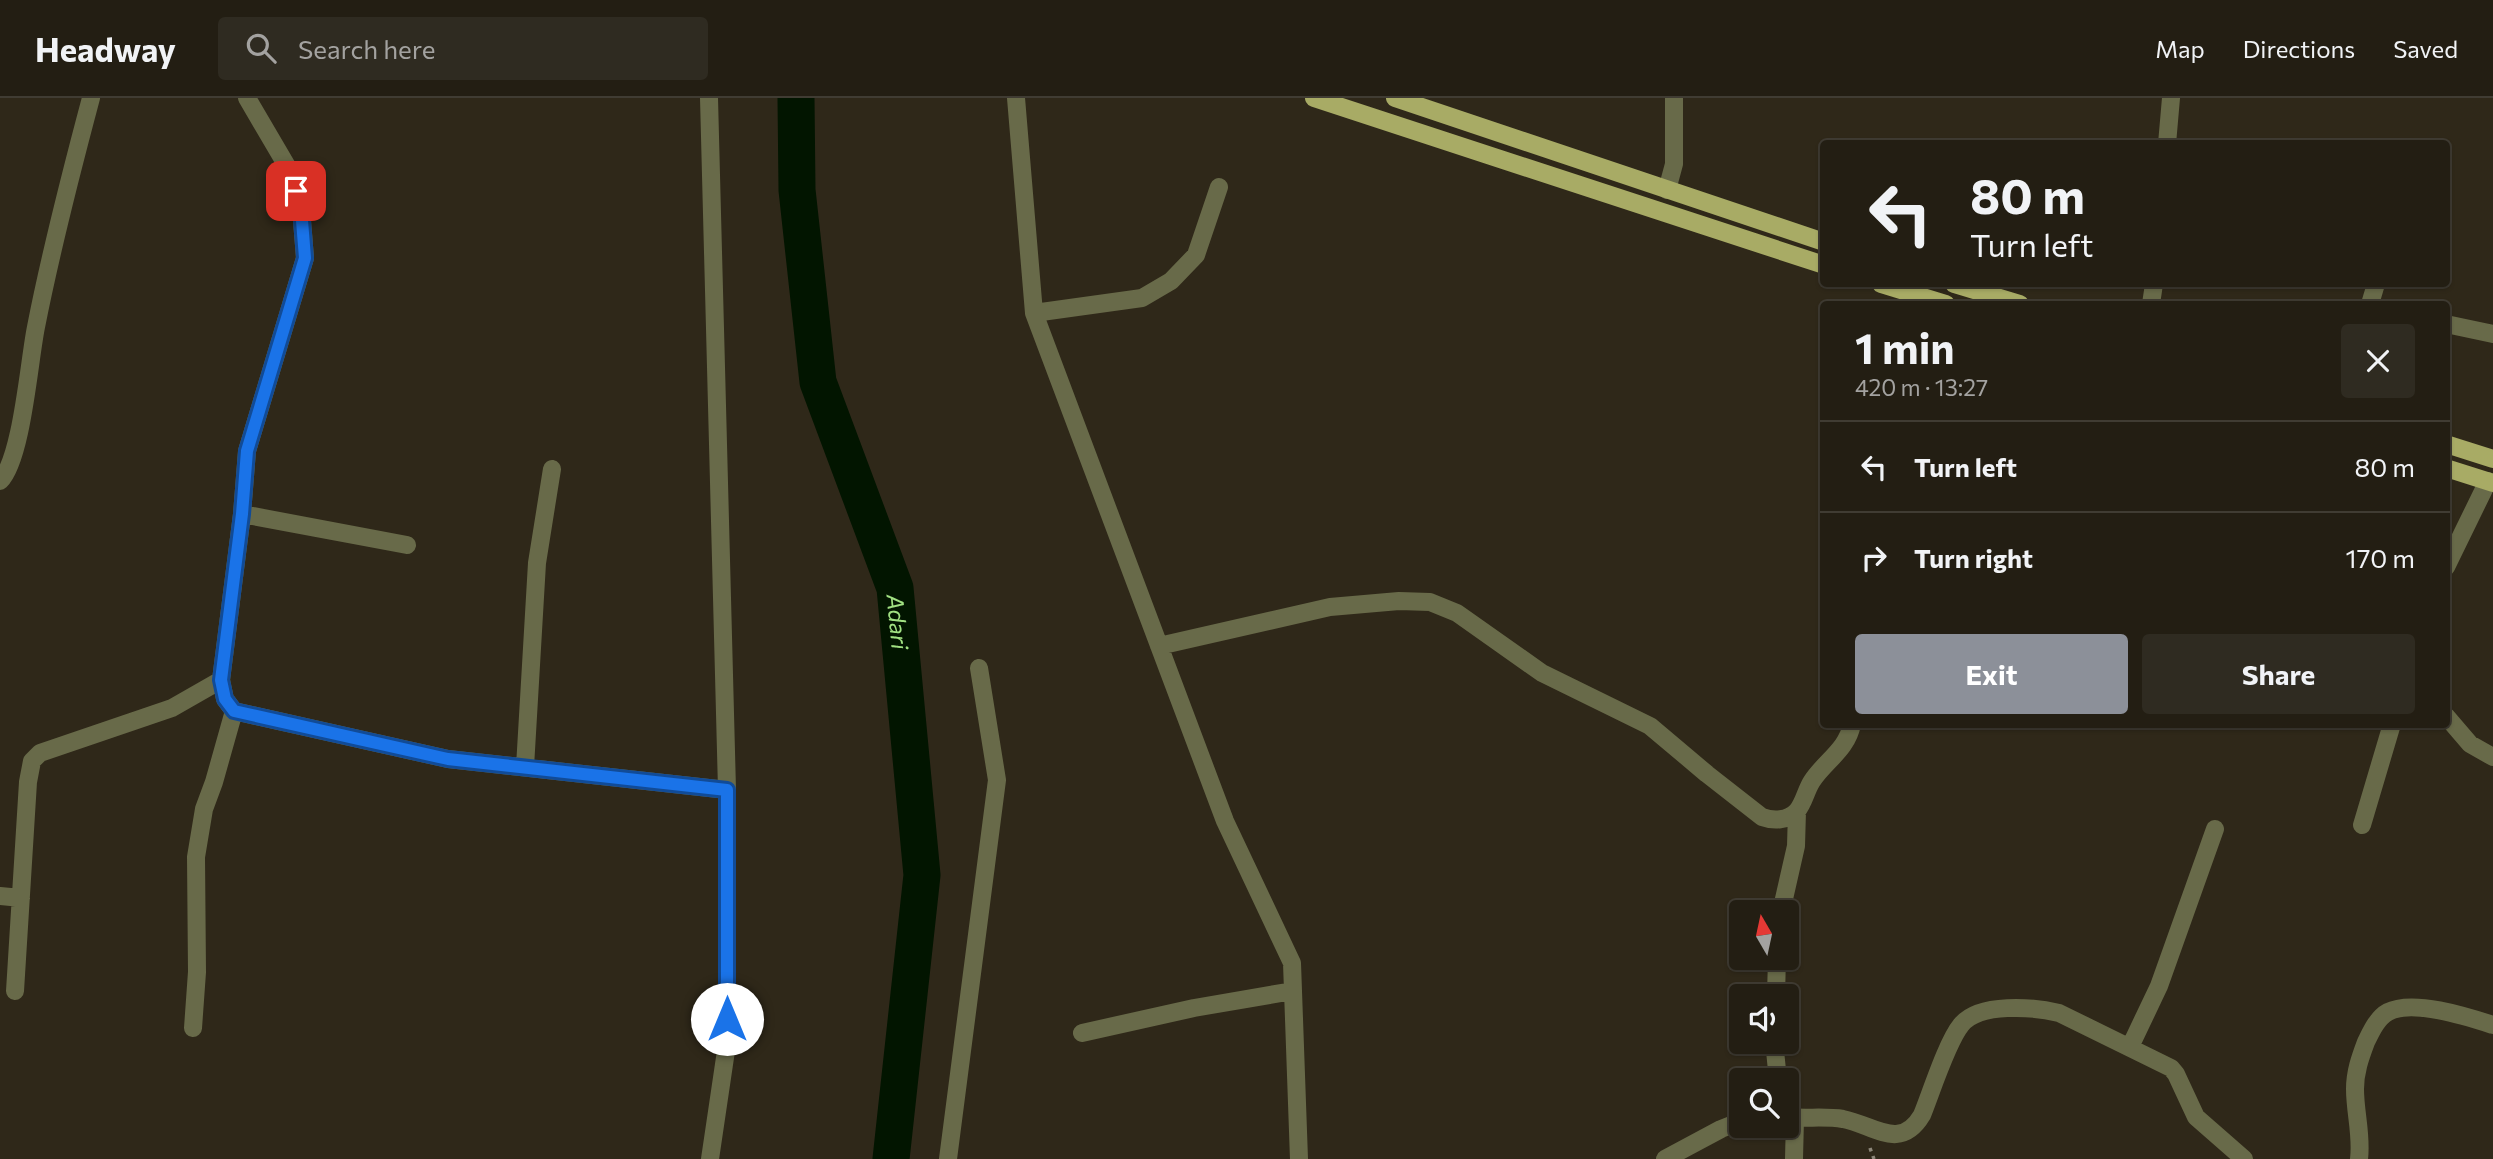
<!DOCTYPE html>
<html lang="en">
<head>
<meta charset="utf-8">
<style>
  :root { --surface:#231e13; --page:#2f2b21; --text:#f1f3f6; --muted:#a3a2a0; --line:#403c33; --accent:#8c9099 }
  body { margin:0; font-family:Commissioner,sans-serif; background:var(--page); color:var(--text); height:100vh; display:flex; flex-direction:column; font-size:26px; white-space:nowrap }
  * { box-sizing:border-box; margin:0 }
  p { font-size:23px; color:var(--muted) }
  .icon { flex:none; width:38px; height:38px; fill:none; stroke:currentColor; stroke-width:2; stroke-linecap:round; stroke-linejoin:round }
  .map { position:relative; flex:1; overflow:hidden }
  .panel { position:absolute; left:1820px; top:203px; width:630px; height:427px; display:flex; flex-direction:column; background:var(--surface); border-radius:7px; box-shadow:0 2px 5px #0004,0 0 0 2px var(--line) }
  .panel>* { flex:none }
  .top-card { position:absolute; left:1820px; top:42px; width:630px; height:147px; border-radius:7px; box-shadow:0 2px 5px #0004,0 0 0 2px var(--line); background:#231e13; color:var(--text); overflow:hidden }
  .needle { width:46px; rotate:351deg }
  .tools { position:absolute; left:1729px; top:802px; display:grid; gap:14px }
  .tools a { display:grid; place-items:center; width:70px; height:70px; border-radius:7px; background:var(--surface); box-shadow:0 2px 5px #0004,0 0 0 2px var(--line); font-size:35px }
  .pin { position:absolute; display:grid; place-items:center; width:60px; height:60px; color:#fff; margin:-30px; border-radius:14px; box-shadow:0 4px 10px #0006 }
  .me { position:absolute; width:77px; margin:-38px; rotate:0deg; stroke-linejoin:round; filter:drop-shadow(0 0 5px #0008) }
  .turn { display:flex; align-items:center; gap:24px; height:147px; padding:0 35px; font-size:32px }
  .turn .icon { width:91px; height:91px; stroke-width:2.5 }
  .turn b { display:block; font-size:49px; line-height:60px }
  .round { display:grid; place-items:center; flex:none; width:74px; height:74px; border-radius:7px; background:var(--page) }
  .overview { display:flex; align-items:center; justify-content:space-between; height:119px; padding:0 35px }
  h1 { font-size:42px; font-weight:700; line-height:52px }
  .button { display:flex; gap:14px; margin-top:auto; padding:14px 35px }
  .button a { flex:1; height:80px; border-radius:7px; background:var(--accent); color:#fff; font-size:28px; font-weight:700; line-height:80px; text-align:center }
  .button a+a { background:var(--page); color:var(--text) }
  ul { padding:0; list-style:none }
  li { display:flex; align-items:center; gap:21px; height:91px; padding:0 35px; border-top:2px solid var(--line) }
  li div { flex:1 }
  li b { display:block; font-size:26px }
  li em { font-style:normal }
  header { display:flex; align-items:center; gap:42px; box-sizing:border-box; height:98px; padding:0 35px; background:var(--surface); border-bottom:2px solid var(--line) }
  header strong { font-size:33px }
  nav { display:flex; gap:38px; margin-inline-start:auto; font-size:24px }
  .search { width:490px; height:63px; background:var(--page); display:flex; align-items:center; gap:18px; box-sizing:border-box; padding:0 24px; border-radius:7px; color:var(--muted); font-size:26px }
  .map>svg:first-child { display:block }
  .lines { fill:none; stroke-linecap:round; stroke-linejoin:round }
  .river { stroke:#021500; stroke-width:37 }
  .path { stroke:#8d877a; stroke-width:3.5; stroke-dasharray:3.5 5; stroke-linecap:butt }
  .minor { stroke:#686a49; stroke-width:18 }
  .major { stroke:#a8ab65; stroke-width:18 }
  .route-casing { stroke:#114b97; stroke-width:18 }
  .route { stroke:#1a73e8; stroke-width:12 }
  .labels { text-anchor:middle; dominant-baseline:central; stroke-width:5; stroke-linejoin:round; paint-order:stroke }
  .water-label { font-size:23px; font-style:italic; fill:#a1e082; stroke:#2f2819 }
</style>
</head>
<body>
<header>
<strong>Headway</strong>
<div class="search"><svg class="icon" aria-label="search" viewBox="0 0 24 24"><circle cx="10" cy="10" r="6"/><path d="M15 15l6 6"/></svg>Search here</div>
<nav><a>Map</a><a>Directions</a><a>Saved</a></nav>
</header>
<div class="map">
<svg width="2493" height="1061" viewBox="0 0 2493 1061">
  <rect width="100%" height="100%" fill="#2f2819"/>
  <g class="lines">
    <path class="river" id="s1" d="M796,0L797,92L818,284L895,490L922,777L891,1061"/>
    <path class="path" d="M1870,1050L1874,1061"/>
    <path class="minor" d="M247,0L291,75L301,110L305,160L247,353L242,416L221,582L225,601L234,613L448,661L727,692
      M709,0L727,692V946L710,1061
      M1016,0L1034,215L1225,723L1292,865L1299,1061
      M2167,46L2171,0
      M1667,92L1674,66V0
      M2151,206L2154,186
      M2370,206L2376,186
      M1034,215L1142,200L1171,183L1196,157L1219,89
      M2446,226L2493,236
      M0,383C22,361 29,263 36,229C51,152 71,75 91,0
      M242,416L407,447
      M2446,469L2488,383
      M1159,548L1330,509L1399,503L1430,504L1457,515L1542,575L1650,628L1707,676L1762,719C1773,723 1788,723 1797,713C1804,705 1806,692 1812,683C1825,663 1847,652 1852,626
      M2446,618L2470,646L2493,659
      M525,669L537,465L552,371
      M2362,727L2392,626
      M0,798L21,800
      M1781,814L1796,748L1797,713
      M15,893L28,684L32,663L40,655L172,610L221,582
      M1776,898L1777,859
      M193,930L197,874L196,759L204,711L214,684L234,613
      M1082,935L1194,910L1293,893
      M1774,943L1778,982
      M2130,949L2159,888L2215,731
      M1787,1019C1805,1021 1825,1018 1843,1021C1874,1027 1900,1054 1922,1017C1931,995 1947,944 1961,927C1979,904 2034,909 2059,915L2171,970L2176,976L2196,1019L2244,1061
      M948,1061L997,682L979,570
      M1665,1061L1721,1031L1741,1023
      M1794,1061L1795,1020
      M2359,1061C2362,1037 2355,1015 2355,991C2355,974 2360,960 2366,944C2371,934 2377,920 2388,914C2413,901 2468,919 2493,927"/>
    <path class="major" d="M1314,0L1824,167
      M1395,0L1824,144
      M1881,186L1946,206
      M1954,186L2020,206
      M2446,346L2493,361
      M2446,370L2493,385"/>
  </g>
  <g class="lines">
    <g class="route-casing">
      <path id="route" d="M296,93L301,110L305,160L247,353L242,416L221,582L225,601L234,613L448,661L727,692V921"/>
    </g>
    <use href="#route" class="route"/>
  </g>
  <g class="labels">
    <g class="water-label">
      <text stroke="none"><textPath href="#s1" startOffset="539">Adari</textPath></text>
    </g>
  </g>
</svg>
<div class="tools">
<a><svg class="needle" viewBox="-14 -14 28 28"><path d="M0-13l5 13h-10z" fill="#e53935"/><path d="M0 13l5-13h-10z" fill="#a3a2a0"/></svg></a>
<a><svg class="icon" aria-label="sound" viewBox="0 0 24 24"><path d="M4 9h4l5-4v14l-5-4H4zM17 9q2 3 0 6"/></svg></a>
<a><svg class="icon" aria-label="search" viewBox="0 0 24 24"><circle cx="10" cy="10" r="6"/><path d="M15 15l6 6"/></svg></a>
</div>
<div class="pin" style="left:296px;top:93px;background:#d93025"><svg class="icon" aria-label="arrive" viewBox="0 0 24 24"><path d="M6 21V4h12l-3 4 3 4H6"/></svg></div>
<svg class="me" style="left:727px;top:921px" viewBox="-20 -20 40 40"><circle r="19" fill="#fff"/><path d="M0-13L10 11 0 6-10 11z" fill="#1a73e8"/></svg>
<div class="top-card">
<div class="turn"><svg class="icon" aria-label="left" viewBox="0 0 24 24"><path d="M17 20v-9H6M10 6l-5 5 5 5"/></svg><div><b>80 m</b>Turn left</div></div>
</div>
<section class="panel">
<div class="overview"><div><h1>1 min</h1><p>420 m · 13:27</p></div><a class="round"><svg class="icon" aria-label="close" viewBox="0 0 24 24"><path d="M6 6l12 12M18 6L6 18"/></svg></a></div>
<ul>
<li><svg class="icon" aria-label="left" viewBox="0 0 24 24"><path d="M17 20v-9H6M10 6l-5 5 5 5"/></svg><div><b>Turn left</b></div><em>80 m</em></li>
<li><svg class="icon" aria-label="right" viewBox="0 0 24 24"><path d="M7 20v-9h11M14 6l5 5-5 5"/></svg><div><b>Turn right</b></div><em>170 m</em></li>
</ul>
<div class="button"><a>Exit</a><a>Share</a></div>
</section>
</div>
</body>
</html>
